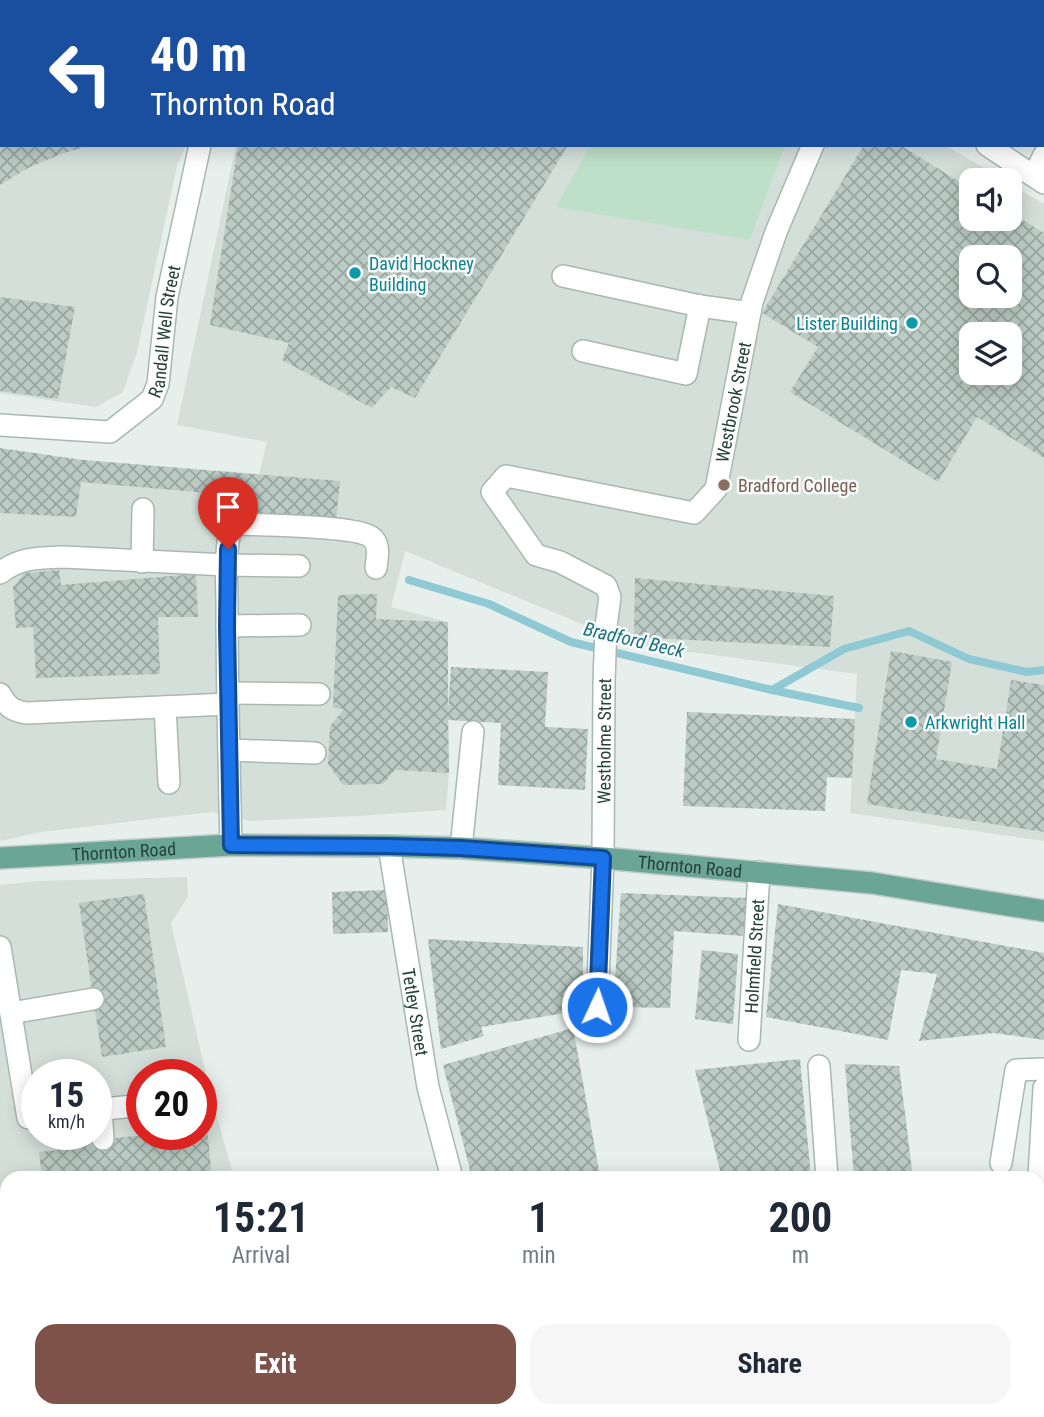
<!DOCTYPE html>
<html lang="en">
<head>
<meta charset="utf-8">
<style>
  :root { --surface:#fff; --page:#f6f6f7; --text:#1f2937; --muted:#747a83; --accent:#7f5249 }
  body { margin:0; font-family:"Roboto Condensed",sans-serif; background:var(--page); color:var(--text); height:100vh; display:flex; flex-direction:column; font-size:26px; white-space:nowrap }
  * { box-sizing:border-box; margin:0 }
  p { font-size:23px; color:var(--muted) }
  .icon { flex:none; width:38px; height:38px; fill:none; stroke:currentColor; stroke-width:2; stroke-linecap:round; stroke-linejoin:round }
  .map { position:relative; flex:1; overflow:hidden }
  .side { position:absolute; left:0px; top:1171px; width:1045px; height:247px; display:flex; flex-direction:column; background:var(--surface); border-radius:21px 21px 0 0; box-shadow:0 4px 18px #0003 }
  .side>* { flex:none }
  .banner { position:absolute; left:0px; top:0px; width:1045px; height:147px; box-shadow:0 4px 18px #0003; background:#1a4fa0; color:#fff; overflow:hidden }
  .buttons { position:absolute; left:959px; top:168px; display:grid; gap:14px }
  .buttons a { display:grid; place-items:center; width:63px; height:63px; border-radius:14px; background:var(--surface); box-shadow:0 4px 18px #0003; font-size:35px }
  .speed { position:absolute; left:21px; top:1059px; display:flex; gap:14px; font-size:35px; font-weight:700; text-align:center }
  .speed>* { display:grid; place-content:center; width:91px; height:91px; border-radius:50%; background:var(--surface); box-shadow:0 4px 18px #0003; line-height:1 }
  .speed small { font-size:18px; font-weight:400 }
  .speed .limit { border:10px solid #d22; background:#fff; color:#111 }
  .pin { position:absolute; display:grid; place-items:center; width:60px; height:60px; color:#fff; margin:-72px -30px; border-radius:50% 50% 50% 0; rotate:-45deg; box-shadow:0 0 7px #0007 }
  .pin .icon { rotate:45deg }
  .me { position:absolute; width:77px; margin:-38px; rotate:3deg; stroke-linejoin:round; filter:drop-shadow(0 0 5px #0008) }
  .turn { display:flex; align-items:center; gap:24px; height:147px; padding:0 35px; font-size:32px }
  .turn .icon { width:91px; height:91px; stroke-width:2.5 }
  .turn b { display:block; font-size:49px; line-height:60px }
  .eta { display:flex; justify-content:space-evenly; align-items:center; height:119px; text-align:center }
  .eta b { font-size:42px; font-weight:700; line-height:49px }
  .cta { display:flex; gap:14px; margin-top:auto; padding:14px 35px }
  .cta a { flex:1; height:80px; border-radius:21px; background:var(--accent); color:#fff; font-size:28px; font-weight:700; line-height:80px; text-align:center }
  .cta a+a { background:var(--page); color:var(--text) }
  .map>svg:first-child { display:block }
  .built { fill:#d4dfda; fill-rule:evenodd }
  .grass { fill:#bfe0c8 }
  .lines { fill:none; stroke-linecap:round; stroke-linejoin:round }
  .stream { stroke:#8ec9d4; stroke-width:8 }
  .building { fill:url(#building-cross-hatch); fill-rule:evenodd }
  .minor-casing { stroke:#a8b8b2; stroke-width:24 }
  .major-casing { stroke:#c2cac8; stroke-width:24 }
  .minor { stroke:#fff; stroke-width:21 }
  .major { stroke:#6aa596; stroke-width:21 }
  .route-casing { stroke:#114b97; stroke-width:18 }
  .route { stroke:#1a73e8; stroke-width:12 }
  .culture-dot { fill:#0f9aa8; stroke:#f7fbf9; stroke-width:2.5 }
  .education-dot { fill:#8d6e63; stroke:#f7fbf9; stroke-width:2.5 }
  .labels { text-anchor:middle; dominant-baseline:central; stroke-width:5; stroke-linejoin:round; paint-order:stroke }
  .culture-label { font-size:18px; fill:#0d838f; stroke:#f7fbf9; text-anchor:start }
  .street-label { font-size:18px; fill:#24423a; stroke:#f7fbf9 }
  .education-label { font-size:18px; fill:#785e54; stroke:#f7fbf9; text-anchor:start }
  .water-label { font-size:19px; font-style:italic; fill:#1c6f80; stroke:#f7fbf9 }
</style>
</head>
<body>
<div class="map">
<svg width="1044" height="1417" viewBox="0 0 1044 1417">
  <defs>
    <pattern id="building-cross-hatch" width="8" height="8" patternUnits="userSpaceOnUse" patternTransform="scale(1.75)"><rect width="8" height="8" fill="#bbcac4"/><path d="M0 0l8 8M0 8l8-8" fill="none" stroke="#98a6a0"/></pattern>
  </defs>
  <rect width="100%" height="100%" fill="#e6efeb"/>
  <path class="built" d="M0,0H210L213,2H2V145H186L177,166L137,352L123,392L96,407L0,393Z
    M408,0H698L701,2H405Z
    M785,0H1044V148L1043,2H788Z
    M236,145H945L1004,180H971V219H1010V184L1044,204V841L850,813L857,674L630,644L405,551L391,607L448,622L449,773L446,810L359,816L251,821L211,812L41,832L0,841V513L75,517L83,460L259,474L267,442L177,425ZM971,257H1010V296H971ZM971,334H1010V373H971Z
    M187,877L188,897L171,923L209,1087L234,1178H7V1410H498L500,1417H0V885L39,881ZM37,1074H96V1134H37ZM142,1074H201V1134H142Z"/>
  <path class="grass" d="M590,145H785L750,240L556,207Z"/>
  <g class="lines">
    <path class="stream" d="M409,580L489,604L571,642L772,690L859,708
      M772,690L844,649L909,631L969,659L1027,672L1044,670"/>
  </g>
  <path class="building" d="M0,145H82L81,148L61,154L28,168L0,185Z
    M238,145H399L406,149L408,145H568L415,398L391,387L372,408L282,360L289,343L210,325Z
    M864,145H900L971,189V219H1010V212L1044,233V458L977,417L938,482L790,392L818,347L762,313ZM971,257H1010V296H971ZM971,334H1010V373H971Z
    M0,297L75,307L58,399L0,391Z
    M0,448L83,460L340,481L336,520L207,509L208,493L81,482L76,517L0,513Z
    M59,570L61,585L196,574L198,617H158L160,674L36,678L33,627L16,628L13,587L25,573Z
    M635,578L834,596L830,647L634,637Z
    M377,594L376,619L448,622V711L451,667L548,672L545,727L588,729L585,790L498,785L501,723L448,720L449,773L395,770L383,784L343,785L328,764L330,726L344,709L333,708L338,595Z
    M891,651L952,662L936,759L997,769L1011,680L1044,685V832L867,804Z
    M687,712L855,719L852,778L827,777L825,811L683,806Z
    M387,890L388,932L333,934L332,892Z
    M621,893L747,898L743,936L674,931L670,1008L613,1007Z
    M144,894L166,1047L102,1057L79,903Z
    M778,904L1044,953V1040L994,1033L919,1041L937,974L901,970L888,1040L766,1017Z
    M428,939L583,947V1010L481,1027L484,1036L441,1049Z
    M702,950L738,954L733,1024L695,1019Z
    M573,1028L600,1176L592,1178H472L443,1065Z
    M800,1059L811,1178H722L695,1070Z
    M845,1064L899,1066L913,1178H854Z
    M207,1128L212,1178H42L39,1152L76,1148L75,1143L152,1134H201V1129Z
    M966,1173L986,1176V1178H965Z
    M1038,1388L1044,1390V1417H901V1410H1038Z
    M473,1410H497L500,1417H450Z
    M536,1410H579V1412L549,1417H537Z
    M756,1410H830L831,1417H757Z"/>
  <g class="lines">
    <g class="minor-casing">
      <g id="minor">
        <path d="M189,0L192,2"/>
        <path d="M759,0L762,2"/>
        <path d="M1030,0L1032,2"/>
        <path d="M367,2L370,0"/>
        <path d="M0,73H2"/>
        <path d="M987,145L1044,183"/>
        <path d="M1034,176L1044,155"/>
        <path d="M563,276L700,306"/>
        <path d="M583,351L686,374L700,306L750,313"/>
        <path id="s1" d="M0,425L110,432L152,399L158,384L167,297L200,145"/>
        <path d="M142,562L143,509"/>
        <path d="M0,573C20,557 39,558 64,557L227,565L299,566"/>
        <path d="M227,626L300,625"/>
        <path d="M228,693L319,694"/>
        <path d="M0,694C7,707 13,711 27,713L228,704"/>
        <path d="M165,707L169,783"/>
        <path d="M229,750L315,753"/>
        <path d="M231,845C229,765 227,685 227,605C227,584 224,545 232,526L239,524C263,525 356,526 371,537C381,544 377,558 376,568"/>
        <path id="s2" d="M389,846L428,1087L452,1178"/>
        <path d="M461,848L473,732"/>
        <path d="M0,947L28,1118L37,1117"/>
        <path id="s3" d="M597,1007L603,858L604,682L606,626L610,597L606,586L560,562L536,555L492,492L506,476L694,513L716,489L752,302L776,232L813,145"/>
        <path d="M11,1013L93,999"/>
        <path id="s4" d="M749,1040L759,872"/>
        <path d="M819,1066L827,1178"/>
        <path d="M96,1110L142,1105"/>
        <path d="M101,1110L103,1139"/>
        <path d="M1001,1163L1016,1070L1044,1069"/>
        <path d="M1038,1194L1044,1088"/>
        <path d="M1038,1353L1044,1354"/>
        <path d="M311,1410L313,1417"/>
        <path d="M517,1410L518,1417"/>
        <path d="M861,1410V1417"/>
      </g>
    </g>
    <g class="major-casing">
      <g id="major">
        <path id="s5" d="M0,858L231,845L389,846L461,848L603,858L872,883L1044,911"/>
        <path d="M0,1397H7"/>
        <path d="M84,1410L85,1417"/>
      </g>
    </g>
    <use href="#minor" class="minor"/>
    <use href="#major" class="major"/>
  </g>
  <g class="lines">
    <g class="route-casing">
      <path id="route" d="M228,549L227,626L231,845L389,846L461,848L603,858L597,1007"/>
    </g>
    <use href="#route" class="route"/>
  </g>
  <g class="culture-dot">
    <circle cx="355" cy="273" r="7"/>
    <circle cx="912" cy="323" r="7"/>
    <circle cx="911" cy="722" r="7"/>
  </g>
  <circle class="education-dot" cx="724" cy="485" r="7"/>
  <g class="labels">
    <g class="culture-label">
      <text x="369" y="263">David Hockney<tspan x="369" dy="21">Building</tspan></text>
      <text x="898" y="323" text-anchor="end">Lister Building</text>
      <text x="925" y="722">Arkwright Hall</text>
    </g>
    <g class="street-label">
      <text stroke="none"><textPath href="#s1" startOffset="233">Randall Well Street</textPath></text>
      <text stroke="none"><textPath href="#s3" startOffset="910">Westbrook Street</textPath></text>
      <text stroke="none"><textPath href="#s3" startOffset="266">Westholme Street</textPath></text>
      <text stroke="none"><textPath href="#s5" startOffset="124">Thornton Road</textPath></text>
      <text stroke="none"><textPath href="#s5" startOffset="691">Thornton Road</textPath></text>
      <text stroke="none"><textPath href="#s4" startOffset="84">Holmfield Street</textPath></text>
      <text stroke="none"><textPath href="#s2" startOffset="168">Tetley Street</textPath></text>
    </g>
    <g class="education-label">
      <text x="738" y="485">Bradford College</text>
    </g>
    <g class="water-label">
      <text transform="translate(634 640) rotate(13)">Bradford Beck</text>
    </g>
  </g>
</svg>
<div class="buttons">
<a><svg class="icon" aria-label="sound" viewBox="0 0 24 24"><path d="M4 9h4l5-4v14l-5-4H4zM17 9q2 3 0 6"/></svg></a>
<a><svg class="icon" aria-label="search" viewBox="0 0 24 24"><circle cx="10" cy="10" r="6"/><path d="M15 15l6 6"/></svg></a>
<a><svg class="icon" aria-label="layers" viewBox="0 0 24 24"><path d="M12 4l9 5-9 5-9-5zM3 14l9 5 9-5"/></svg></a>
</div>
<div class="speed"><div>15<small>km/h</small></div><div class="limit">20</div></div>
<div class="pin" style="left:228px;top:549px;background:#d93025"><svg class="icon" aria-label="arrive" viewBox="0 0 24 24"><path d="M6 21V4h12l-3 4 3 4H6"/></svg></div>
<svg class="me" style="left:597px;top:1007px" viewBox="-20 -20 40 40"><circle r="17" fill="#1a73e8" stroke="#fff" stroke-width="3"/><path d="M0-11L8 9 0 5-8 9z" fill="#fff"/></svg>
<div class="banner">
<div class="turn"><svg class="icon" aria-label="left" viewBox="0 0 24 24"><path d="M17 20v-9H6M10 6l-5 5 5 5"/></svg><div><b>40 m</b>Thornton Road</div></div>
</div>
<section class="side">
<div class="eta">
<div><b>15:21</b><p>Arrival</p></div>
<div><b>1</b><p>min</p></div>
<div><b>200</b><p>m</p></div>
</div>
<div class="cta"><a>Exit</a><a>Share</a></div>
</section>
</div>
</body>
</html>
